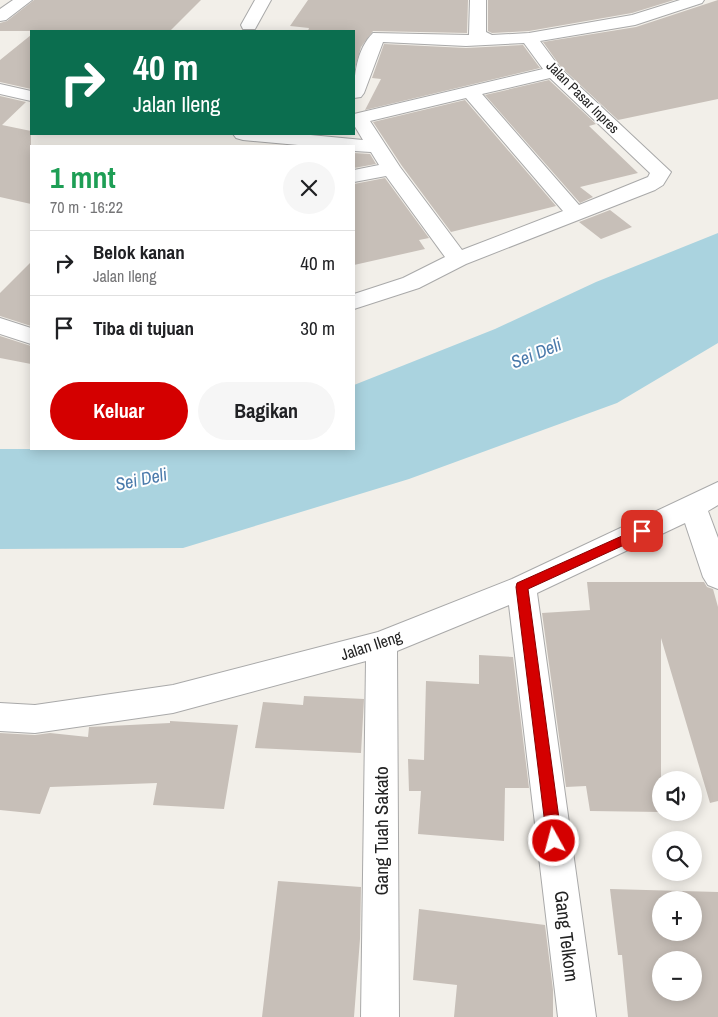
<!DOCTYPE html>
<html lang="id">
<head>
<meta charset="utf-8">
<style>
  :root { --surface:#fff; --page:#f6f6f6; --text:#202124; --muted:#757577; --line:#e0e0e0; --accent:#d40000 }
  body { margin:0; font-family:"Archivo Narrow",sans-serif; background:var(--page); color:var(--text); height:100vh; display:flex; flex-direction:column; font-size:19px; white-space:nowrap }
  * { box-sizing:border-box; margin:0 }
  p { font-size:16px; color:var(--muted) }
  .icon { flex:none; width:28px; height:28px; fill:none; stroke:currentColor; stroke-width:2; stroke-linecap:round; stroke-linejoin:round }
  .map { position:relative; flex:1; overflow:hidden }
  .side { position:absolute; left:30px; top:145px; width:325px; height:305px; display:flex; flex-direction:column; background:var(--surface); border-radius:0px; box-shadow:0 2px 12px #0003 }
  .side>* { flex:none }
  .top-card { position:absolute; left:30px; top:30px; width:325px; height:105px; border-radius:0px; box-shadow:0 2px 12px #0003; background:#0b6e4f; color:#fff; overflow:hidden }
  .buttons { position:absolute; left:652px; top:771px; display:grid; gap:10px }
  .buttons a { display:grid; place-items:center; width:50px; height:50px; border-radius:50%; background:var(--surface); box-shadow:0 2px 12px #0003; font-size:25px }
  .pin { position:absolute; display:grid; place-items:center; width:42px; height:42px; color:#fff; margin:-21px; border-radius:10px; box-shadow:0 2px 8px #0006 }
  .me { position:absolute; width:55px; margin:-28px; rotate:353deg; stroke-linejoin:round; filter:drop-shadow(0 0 4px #0008) }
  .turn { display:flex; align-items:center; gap:18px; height:105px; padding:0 20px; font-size:22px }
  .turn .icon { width:65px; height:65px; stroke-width:2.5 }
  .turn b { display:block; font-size:35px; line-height:42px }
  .round { display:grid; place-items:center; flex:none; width:52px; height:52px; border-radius:26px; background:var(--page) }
  .overview { display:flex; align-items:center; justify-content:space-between; height:85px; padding:0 20px }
  h1 { font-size:30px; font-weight:700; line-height:38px; color:#1e9e55 }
  .action { display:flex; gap:10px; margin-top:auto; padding:10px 20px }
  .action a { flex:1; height:58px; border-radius:30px; background:var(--accent); color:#fff; font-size:20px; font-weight:700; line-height:58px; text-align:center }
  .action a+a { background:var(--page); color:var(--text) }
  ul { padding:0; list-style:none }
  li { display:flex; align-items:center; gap:15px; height:65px; padding:0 20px; border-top:1px solid var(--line) }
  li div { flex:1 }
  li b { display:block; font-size:19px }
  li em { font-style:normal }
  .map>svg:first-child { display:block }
  .water { fill:#aad3df }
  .building { fill:#c7bfb8; fill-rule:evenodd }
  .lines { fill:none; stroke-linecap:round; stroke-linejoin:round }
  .minor-casing { stroke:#a9a9a9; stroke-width:2 }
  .minor { fill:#fff; fill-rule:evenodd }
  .route { fill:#d40000; stroke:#8a0000 }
  .labels { text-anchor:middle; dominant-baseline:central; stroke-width:4; stroke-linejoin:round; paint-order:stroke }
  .far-street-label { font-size:14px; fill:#222; stroke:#fff }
  .street-label { font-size:16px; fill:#222; stroke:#fff }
  .water-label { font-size:18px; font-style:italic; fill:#4a7aab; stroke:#fff }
  .near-street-label { font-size:19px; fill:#222; stroke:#fff }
</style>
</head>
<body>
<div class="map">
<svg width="718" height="1017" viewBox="0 0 718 1017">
  <rect width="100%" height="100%" fill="#f2efe9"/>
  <path class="water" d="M718,233V343L617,403L409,479L183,548L0,549V449H354V385L495,329L596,282Z"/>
  <path class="building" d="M34,0H201L170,31H0V23L7,21Z
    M308,0H468L467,33L373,31L361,47L354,72V31H308L309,28L290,26Z
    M488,0H674L632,13L529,31L492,33L488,31Z
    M718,0V99L618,120L561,67L543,42L636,27Z
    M31,35V89L0,82V60Z
    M384,44L466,48L523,45L540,68L365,110L381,79L372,78Z
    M549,80L596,124L589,126L638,173L580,187L593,197L580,203L485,95Z
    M0,96L26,102L2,125L31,131V204L0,197Z
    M465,100L556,206L451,232L402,166L373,122Z
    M354,153L370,154L376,164L354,168Z
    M385,178L429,238L419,240L425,249L354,265V184Z
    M610,210L632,227L601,239L579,222Z
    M31,262V326L0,316V293Z
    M0,336L31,346V364L0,358Z
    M587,582H704L707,587L713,589L718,607V801L710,803L661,638V812L590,811L586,786L566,787L542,613L590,610Z
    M479,655L513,657L529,788H505L504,841L418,834L421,791H409L408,759L424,760L426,681L479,684Z
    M304,696L364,699L361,753L255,748L263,702L303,705Z
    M170,721L238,725L224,809L153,805L157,783L50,787L40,814L0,810V733L35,735L50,733L88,737L89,727L170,723Z
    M278,881L361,887L360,939L354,1017H262Z
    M610,889L718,892V1017H628L622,955H618ZM661,900H694V932H661ZM661,960H694V992H661Z
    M419,909L545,925L553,990V1017H454L457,985L413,980Z"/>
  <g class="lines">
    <g class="minor-casing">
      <path id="minor" d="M13,0H32L6,20L0,21V9Z
        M255,0H271L255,29H243L241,25Z
        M470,0H486V32L492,35L529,33L632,15L680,0H704L702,3L635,25L540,41L560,68L671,172L663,185L655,190L466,264L419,288L354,309V294L403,278L445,257L386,176L354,182V170L379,165L371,152L354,151V146H309L243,140L236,138L233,134H300L363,140L354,125V114L543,69L524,43L466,46L383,42L364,93L361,97L354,98C354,76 356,50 373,33L469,35ZM550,78L650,173L648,177L579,205L482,94ZM466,98L563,211L462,250L400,167L370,121Z
        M0,84L31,91V101L0,94Z
        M0,318L31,328V344L0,334Z
        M718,482V505L708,511L718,538V589L708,585L703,577L685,523L537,593L596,1017H558L509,605L397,651L399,1017H361L366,661L173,713L35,733L0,731V703L35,705L173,685L378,632L512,579Z"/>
    </g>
    <use href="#minor" class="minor"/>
  </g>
  <path class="route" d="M642,527L648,531L646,535L528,589L562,841L559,846L554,848L549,846L547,841L516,587L517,583Z"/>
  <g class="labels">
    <g class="far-street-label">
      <text transform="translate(583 97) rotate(45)">Jalan Pasar Inpres</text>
    </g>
    <g class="street-label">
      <text transform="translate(371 645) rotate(-18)">Jalan Ileng</text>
    </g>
    <g class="water-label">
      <text transform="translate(536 353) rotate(-22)">Sei Deli</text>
      <text transform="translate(141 479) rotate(-12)">Sei Deli</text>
    </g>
    <g class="near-street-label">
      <text transform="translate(381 831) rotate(-90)">Gang Tuah Sakato</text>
      <text transform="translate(567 936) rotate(83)">Gang Telkom</text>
    </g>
  </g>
</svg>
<div class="buttons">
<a><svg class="icon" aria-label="sound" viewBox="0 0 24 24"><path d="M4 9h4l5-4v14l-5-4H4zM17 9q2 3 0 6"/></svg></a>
<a><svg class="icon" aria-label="search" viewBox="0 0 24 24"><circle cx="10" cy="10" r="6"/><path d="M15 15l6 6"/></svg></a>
<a>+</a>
<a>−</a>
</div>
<div class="pin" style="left:642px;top:531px;background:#d93025"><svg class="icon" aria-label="arrive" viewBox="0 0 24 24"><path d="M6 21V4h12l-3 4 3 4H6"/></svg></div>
<svg class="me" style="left:554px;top:841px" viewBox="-20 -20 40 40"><circle r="17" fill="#d40000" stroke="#fff" stroke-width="3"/><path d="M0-11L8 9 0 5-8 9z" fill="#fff"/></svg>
<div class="top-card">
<div class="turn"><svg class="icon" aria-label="right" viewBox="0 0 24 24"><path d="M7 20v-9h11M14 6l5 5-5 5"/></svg><div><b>40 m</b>Jalan Ileng</div></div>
</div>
<section class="side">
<div class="overview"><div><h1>1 mnt</h1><p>70 m · 16:22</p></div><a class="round"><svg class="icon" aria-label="close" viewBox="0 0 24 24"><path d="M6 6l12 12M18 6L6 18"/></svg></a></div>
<ul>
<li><svg class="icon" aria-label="right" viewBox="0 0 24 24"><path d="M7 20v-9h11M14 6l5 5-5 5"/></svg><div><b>Belok kanan</b><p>Jalan Ileng</p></div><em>40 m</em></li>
<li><svg class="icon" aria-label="arrive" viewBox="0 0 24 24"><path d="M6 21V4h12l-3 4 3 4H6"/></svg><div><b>Tiba di tujuan</b></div><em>30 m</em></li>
</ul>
<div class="action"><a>Keluar</a><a>Bagikan</a></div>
</section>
</div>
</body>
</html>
